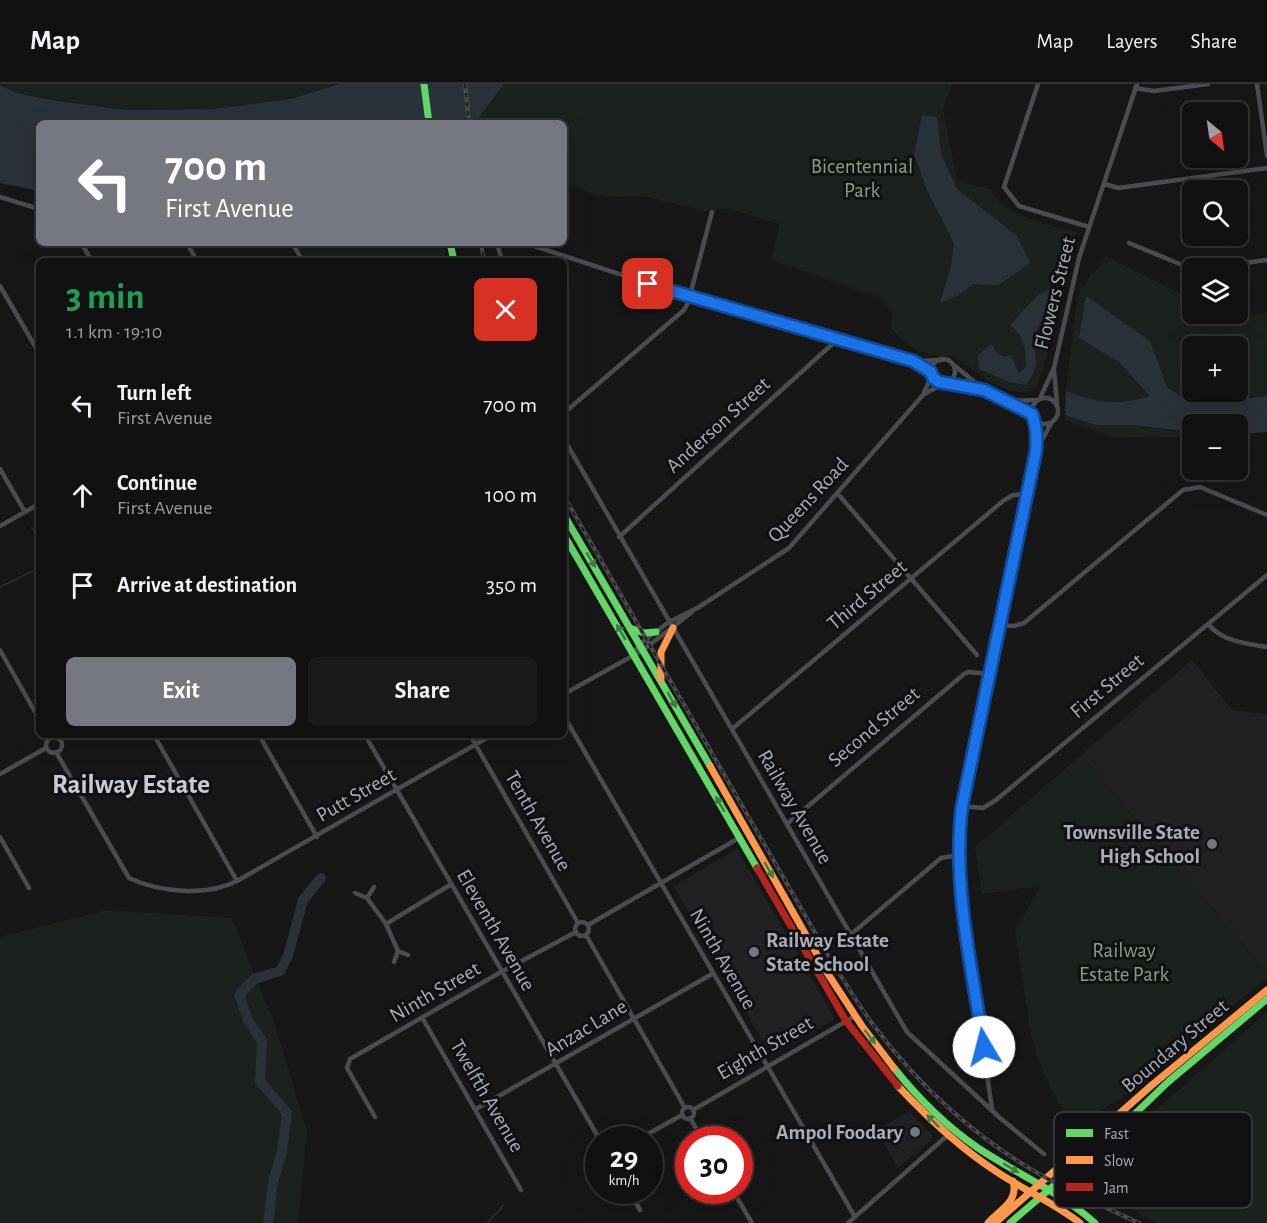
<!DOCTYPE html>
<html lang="en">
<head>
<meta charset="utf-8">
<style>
  :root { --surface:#111; --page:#1a1a1a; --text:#f1f3f6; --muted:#9c9d9f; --line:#303131; --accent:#757880 }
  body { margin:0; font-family:"Alegreya Sans",sans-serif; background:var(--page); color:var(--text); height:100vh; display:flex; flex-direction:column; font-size:22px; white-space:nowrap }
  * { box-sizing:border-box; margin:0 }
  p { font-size:20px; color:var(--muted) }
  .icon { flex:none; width:33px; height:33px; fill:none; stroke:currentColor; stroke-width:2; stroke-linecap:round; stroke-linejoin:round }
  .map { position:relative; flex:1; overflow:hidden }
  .drawer { position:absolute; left:36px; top:174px; width:531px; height:480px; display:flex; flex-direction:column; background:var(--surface); border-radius:9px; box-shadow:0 6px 24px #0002,0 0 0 2px var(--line) }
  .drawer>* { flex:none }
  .guide { position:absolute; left:36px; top:36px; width:531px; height:126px; border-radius:9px; box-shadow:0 6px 24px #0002,0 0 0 2px var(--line); background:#757880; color:#fff; overflow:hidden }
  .needle { width:39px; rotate:151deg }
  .fabs { position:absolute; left:1182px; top:18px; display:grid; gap:12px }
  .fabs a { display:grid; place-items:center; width:66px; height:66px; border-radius:9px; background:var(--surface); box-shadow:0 6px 24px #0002,0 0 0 2px var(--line); font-size:30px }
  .speed { position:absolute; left:585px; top:1042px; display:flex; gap:12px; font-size:30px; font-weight:700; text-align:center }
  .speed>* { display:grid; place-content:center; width:78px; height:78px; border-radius:50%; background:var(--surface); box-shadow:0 6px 24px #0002,0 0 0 2px var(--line); line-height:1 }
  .speed small { font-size:15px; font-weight:400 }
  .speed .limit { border:9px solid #d22; background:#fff; color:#111 }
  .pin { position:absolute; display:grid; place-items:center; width:51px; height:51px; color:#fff; margin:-26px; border-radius:12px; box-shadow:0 3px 9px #0006 }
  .me { position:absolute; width:66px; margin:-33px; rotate:352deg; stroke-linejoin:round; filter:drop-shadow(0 0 4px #0008) }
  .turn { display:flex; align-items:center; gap:21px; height:126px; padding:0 30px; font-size:27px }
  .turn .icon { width:78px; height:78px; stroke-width:2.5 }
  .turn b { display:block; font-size:42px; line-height:51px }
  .round { display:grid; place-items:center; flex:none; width:63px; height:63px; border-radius:9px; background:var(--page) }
  .summary { display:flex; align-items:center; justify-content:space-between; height:102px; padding:0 30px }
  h1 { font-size:36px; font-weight:600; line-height:45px; color:#1e9e55 }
  .primary-button { display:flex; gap:12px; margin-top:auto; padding:12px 30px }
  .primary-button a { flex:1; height:69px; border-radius:9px; background:var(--accent); color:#fff; font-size:24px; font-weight:600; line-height:69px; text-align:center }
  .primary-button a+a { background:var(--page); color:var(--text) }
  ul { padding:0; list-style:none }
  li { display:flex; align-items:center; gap:18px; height:90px; padding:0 30px }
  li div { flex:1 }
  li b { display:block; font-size:22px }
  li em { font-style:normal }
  header { display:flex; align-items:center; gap:36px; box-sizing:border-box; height:84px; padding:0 30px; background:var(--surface); border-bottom:2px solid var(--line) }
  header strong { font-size:28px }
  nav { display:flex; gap:33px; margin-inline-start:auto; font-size:21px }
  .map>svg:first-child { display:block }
  .built { fill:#212124 }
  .green { fill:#1b211c; fill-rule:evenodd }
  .water { fill:#2a3239 }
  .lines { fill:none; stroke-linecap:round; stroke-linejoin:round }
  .stream { stroke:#2a3239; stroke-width:1.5 }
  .river { stroke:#2a3239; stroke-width:10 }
  .street { stroke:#4b4c50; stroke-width:4.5 }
  .fast { stroke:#63d668; stroke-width:7 }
  .slow { stroke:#ff974d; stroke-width:7 }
  .jam { stroke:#b3261e; stroke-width:7 }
  .rail-casing { stroke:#4b4c4f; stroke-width:4 }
  .rail { stroke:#111113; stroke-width:1.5; stroke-dasharray:4.5; stroke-linecap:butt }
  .oneway { fill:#3e7d42 }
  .route-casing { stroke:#114b97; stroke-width:15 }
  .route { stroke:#1a73e8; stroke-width:10 }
  .poi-dot { fill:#757880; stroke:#111113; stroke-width:2 }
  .labels { text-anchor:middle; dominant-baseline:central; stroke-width:6; stroke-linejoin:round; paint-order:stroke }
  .park-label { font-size:21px; fill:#7fa381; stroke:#111113 }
  .street-label { font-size:21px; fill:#a8adb8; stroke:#111113 }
  .poi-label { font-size:21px; font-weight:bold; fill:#a8adb8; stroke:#111113; text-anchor:end }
  .district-label { font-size:27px; font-weight:bold; fill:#c9ccd4; stroke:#111113 }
  .key { fill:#111113; stroke:#3e4045; stroke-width:1.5 }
  .key-label { font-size:16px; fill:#a8adb8 }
</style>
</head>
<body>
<header>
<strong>Map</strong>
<nav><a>Map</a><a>Layers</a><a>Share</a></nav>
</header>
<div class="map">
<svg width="1267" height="1139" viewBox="0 0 1267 1139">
  <rect width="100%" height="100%" fill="#171717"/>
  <path class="built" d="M1192,576L1232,626L1267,630V889L1081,671Z
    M737,765L835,935L771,971L673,802Z
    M909,1028L932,1050L933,1055L898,1084L877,1046Z"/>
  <path class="green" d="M0,0H339L291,15L213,25L126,26L51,16L17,9Z
    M504,0H952L943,25L957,96L991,106C1002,132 1051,142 1076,148L1047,263L1048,270L1037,302C1014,322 976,286 955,274C950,271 942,273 937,272C914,268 905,259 890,243L893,231L881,214L771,176L780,140L729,125L705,127L642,112L603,113L564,100V39H479L477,36Z
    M297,159H443L445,170L443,177H308Z
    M1106,172L1192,215V230H1222L1229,233L1267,229V312C1240,316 1189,324 1169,304C1161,296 1154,268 1150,257L1079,254L1119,278L1151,312L1122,319L1090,316L1066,307L1076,223L1081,202L1085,204L1091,188L1094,190ZM1192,262H1238V303L1248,304L1240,308L1187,306L1186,303H1192Z
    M1065,331L1096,341H1133L1192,348V354L1113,353L1064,336Z
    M1081,671L1267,889V894L1120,1015L1071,1044L1043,988L1031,952L1015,846L1040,802L982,810L975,763Z
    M107,826L232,834L275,941L307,1047L298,1139H0V853Z
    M1267,928V1139H1158L1077,1096Z"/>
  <path class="water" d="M339,0H504L477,36L471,39H39V107L0,99V1L17,9L51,16L126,26L213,25L291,15Z
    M922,31L937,33L941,70L957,105L1017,152L1030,179L998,201L973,200L957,212L940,219L951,182L954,159L927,106L914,70Z
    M1054,204L1050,220L1032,254C1037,276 1040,282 1026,301L1010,298L979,285L978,271L990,261H992L996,268L1004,273L1011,271L1019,289L1026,283C1026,266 1024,251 1010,241L1039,210Z
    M1086,212L1150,257L1167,303L1186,315L1237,316L1267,312V348L1238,350V340H1192V348L1133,341H1096L1065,331L1066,307C1097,319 1118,322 1150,312L1119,278L1079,254Z"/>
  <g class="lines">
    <path class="stream" d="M32,444L39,457
      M0,503L39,484
      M487,1139L503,1122"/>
    <path class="river" d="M268,1139L273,1098L282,1067L287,1029L260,997L262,957L248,936L239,911L254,895L280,887L288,872L303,816L321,794"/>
    <path class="street" d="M1038,0L1004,103L1019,122L1089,143
      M1257,0L1267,72
      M1135,4L1154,7L1208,0
      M1105,100L1118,104L1267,84
      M0,113L39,125
      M81,159L92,177
      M187,159L197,177
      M292,159L303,177
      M497,159L502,177
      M525,159L689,213L839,254L901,275L913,277L942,276
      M1129,159L1192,185
      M1205,184L1267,176
      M0,202L39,269
      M931 287a12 12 0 1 1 24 0a12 12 0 1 1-24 0Z
      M913,277L931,288
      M955,282L983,305
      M1054,286L1057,319
      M946,299L984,306L1032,330
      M923,311L944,299
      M1032 327a13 13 0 1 1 26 0a13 13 0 1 1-26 0Z
      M1040,314L1054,284L1079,174L1137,0
      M1010,317L1036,316
      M564,329L684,226L688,219L712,128
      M564,355L907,948L1000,1034L1044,1070
      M1037,365L1052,338
      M0,385L25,428
      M838,410L977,571
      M0,442L39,420
      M619,453L839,254
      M1208,540C1223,558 1245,559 1267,563
      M1000,541L1014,542L1024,539L1183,406L1200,403L1267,431
      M0,566L39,635
      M633,570L640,560L669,538L699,523L789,464L923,311L932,291
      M564,610L643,566L692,528
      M564,632L855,1133
      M732,645L1003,417L1013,411L1027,410
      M154,651L237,797
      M259,651L317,753
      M365,651L600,1056
      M470,651L578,839
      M46 661a8 8 0 1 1 16 0a8 8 0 1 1-16 0Z
      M56,668L129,794C159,808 206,813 237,797L492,651
      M0,690L46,664
      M962,722L983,724L996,716L1267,491
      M787,740L964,590L968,588L990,590
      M0,753L29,804
      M374,803L367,814L386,840L398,867L408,871
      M355,809L367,814
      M575 845a7 7 0 1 1 14 0a7 7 0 1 1-14 0Z
      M386,840L450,801
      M588,841L739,754
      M586,851L685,1024
      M849,852L941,774L959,771
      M394,878L398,867
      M423,935L521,1106
      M682 1029a6 6 0 1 1 12 0a6 6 0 1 1-12 0Z
      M476,1025L712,890
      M992,1025L960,803L959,747L962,722L1036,367L1037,345L1033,333
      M693,1026L855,932
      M375,1033L347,984L350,975L501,888L576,848
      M690,1034L703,1056
      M637,1056L682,1031
      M629,1107L640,1126
      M733,1107L752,1139
      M848,1139L948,1051"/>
    <path class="fast" d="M424,0L429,39
      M450,159L454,177
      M564,431L710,682
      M564,451L757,784
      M630,544L644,549L656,548
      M894,984C918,1014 946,1042 978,1064C1017,1090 1060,1108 1095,1139
      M1069,1116L1065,1111L1069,1098L1083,1081
      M1010,1139L1114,1050L1168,998L1267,915"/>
    <path class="slow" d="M661,595V568L673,544
      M710,682L828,890L862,942L894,984
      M898,1002C928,1034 960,1064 997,1088C1024,1106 1054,1119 1080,1139
      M988,1139C1000,1125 1019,1118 1013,1097
      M995,1139L1152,1001L1267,906"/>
    <path class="jam" d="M757,784L846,937L898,1002"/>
    <g class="rail-casing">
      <path id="rail" d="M465,0L469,39
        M481,159L484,177
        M564,412L832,878C845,898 857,919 872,939C918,1002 980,1058 1048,1095C1078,1111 1109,1125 1139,1139"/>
    </g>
    <use href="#rail" class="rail"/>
  </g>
  <defs><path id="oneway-solid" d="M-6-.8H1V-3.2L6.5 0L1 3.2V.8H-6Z" transform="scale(1.5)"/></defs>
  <g class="oneway">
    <use href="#oneway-solid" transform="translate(591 476) rotate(59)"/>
    <use href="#oneway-solid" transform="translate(621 548) rotate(-120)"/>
    <use href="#oneway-solid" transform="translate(672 616) rotate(60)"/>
    <use href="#oneway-solid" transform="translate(720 720) rotate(-120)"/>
    <use href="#oneway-solid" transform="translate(769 786) rotate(60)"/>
    <use href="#oneway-solid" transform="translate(870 953) rotate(53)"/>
    <use href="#oneway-solid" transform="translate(933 1037) rotate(-135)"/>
    <use href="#oneway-solid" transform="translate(1011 1084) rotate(31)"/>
  </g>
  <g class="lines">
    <g class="route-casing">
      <path id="route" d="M648,200L913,277L931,288L933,294L939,298L984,306L1032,330C1037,343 1037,354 1036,367L962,722C952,799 972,887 984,963"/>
    </g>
    <use href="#route" class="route"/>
  </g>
  <g class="poi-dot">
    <circle cx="1212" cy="760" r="6"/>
    <circle cx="754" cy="868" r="6"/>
    <circle cx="915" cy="1048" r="6"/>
  </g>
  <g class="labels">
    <g class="park-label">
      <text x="862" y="82">Bicentennial<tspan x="862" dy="24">Park</tspan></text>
      <text x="1124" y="866">Railway<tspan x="1124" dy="24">Estate Park</tspan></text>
    </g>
    <g class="street-label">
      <text transform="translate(1055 209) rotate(-76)">Flowers Street</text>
      <text transform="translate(718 341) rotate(-42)">Anderson Street</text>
      <text transform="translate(808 416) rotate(-47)">Queens Road</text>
      <text transform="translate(867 511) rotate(-40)">Third Street</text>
      <text transform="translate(1107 602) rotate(-40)">First Street</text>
      <text transform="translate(874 643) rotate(-40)">Second Street</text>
      <text transform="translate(356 711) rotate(-30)">Putt Street</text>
      <text transform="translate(795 723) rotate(60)">Railway Avenue</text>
      <text transform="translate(538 737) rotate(60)">Tenth Avenue</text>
      <text transform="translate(496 846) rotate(60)">Eleventh Avenue</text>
      <text transform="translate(723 875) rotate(60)">Ninth Avenue</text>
      <text transform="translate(435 908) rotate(-30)">Ninth Street</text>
      <text transform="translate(586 944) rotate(-31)">Anzac Lane</text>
      <text transform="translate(1175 962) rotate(-40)">Boundary Street</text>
      <text transform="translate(765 964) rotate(-30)">Eighth Street</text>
      <text transform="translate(487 1012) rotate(60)">Twelfth Avenue</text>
    </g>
    <g class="poi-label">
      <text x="1200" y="748">Townsville State<tspan x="1200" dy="24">High School</tspan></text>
      <text x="766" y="856" text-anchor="start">Railway Estate<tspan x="766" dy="24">State School</tspan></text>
      <text x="903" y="1048">Ampol Foodary</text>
    </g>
    <g class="district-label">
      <text x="131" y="700">Railway Estate</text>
    </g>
  </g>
  <rect x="1054" y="1028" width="198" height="96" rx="9" class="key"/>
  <rect x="1066" y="1045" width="27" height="8" fill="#63d668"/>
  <rect x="1066" y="1072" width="27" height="8" fill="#ff974d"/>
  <rect x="1066" y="1099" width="27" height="8" fill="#b3261e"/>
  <g class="key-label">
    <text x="1104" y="1055">Fast</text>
    <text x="1104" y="1082">Slow</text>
    <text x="1104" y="1109">Jam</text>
  </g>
</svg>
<div class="fabs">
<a><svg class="needle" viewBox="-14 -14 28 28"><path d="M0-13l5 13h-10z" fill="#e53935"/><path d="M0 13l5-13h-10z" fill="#9c9d9f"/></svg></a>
<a><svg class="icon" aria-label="search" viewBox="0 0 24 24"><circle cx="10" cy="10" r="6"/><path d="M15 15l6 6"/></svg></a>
<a><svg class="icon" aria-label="layers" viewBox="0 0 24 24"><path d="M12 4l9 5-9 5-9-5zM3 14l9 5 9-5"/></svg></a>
<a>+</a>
<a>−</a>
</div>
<div class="speed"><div>29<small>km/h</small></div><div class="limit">30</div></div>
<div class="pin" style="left:648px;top:200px;background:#d93025"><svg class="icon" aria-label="arrive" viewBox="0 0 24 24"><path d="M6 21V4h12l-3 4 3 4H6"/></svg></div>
<svg class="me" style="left:984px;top:963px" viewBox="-20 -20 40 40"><circle r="19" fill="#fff"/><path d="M0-13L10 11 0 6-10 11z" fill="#1a73e8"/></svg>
<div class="guide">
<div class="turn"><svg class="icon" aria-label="left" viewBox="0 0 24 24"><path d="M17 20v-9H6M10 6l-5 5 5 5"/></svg><div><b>700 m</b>First Avenue</div></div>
</div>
<section class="drawer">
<div class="summary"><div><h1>3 min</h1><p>1.1 km · 19:10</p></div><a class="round" style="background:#d93025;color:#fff"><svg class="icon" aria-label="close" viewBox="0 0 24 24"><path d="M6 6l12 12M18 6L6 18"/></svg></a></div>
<ul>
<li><svg class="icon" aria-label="left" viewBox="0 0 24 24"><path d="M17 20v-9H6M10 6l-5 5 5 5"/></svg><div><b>Turn left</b><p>First Avenue</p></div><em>700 m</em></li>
<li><svg class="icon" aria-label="ahead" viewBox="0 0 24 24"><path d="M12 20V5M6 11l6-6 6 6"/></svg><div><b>Continue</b><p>First Avenue</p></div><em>100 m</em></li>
<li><svg class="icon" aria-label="arrive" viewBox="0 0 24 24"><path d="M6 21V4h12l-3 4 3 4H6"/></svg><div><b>Arrive at destination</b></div><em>350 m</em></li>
</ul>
<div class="primary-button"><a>Exit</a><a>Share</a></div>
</section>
</div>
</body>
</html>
